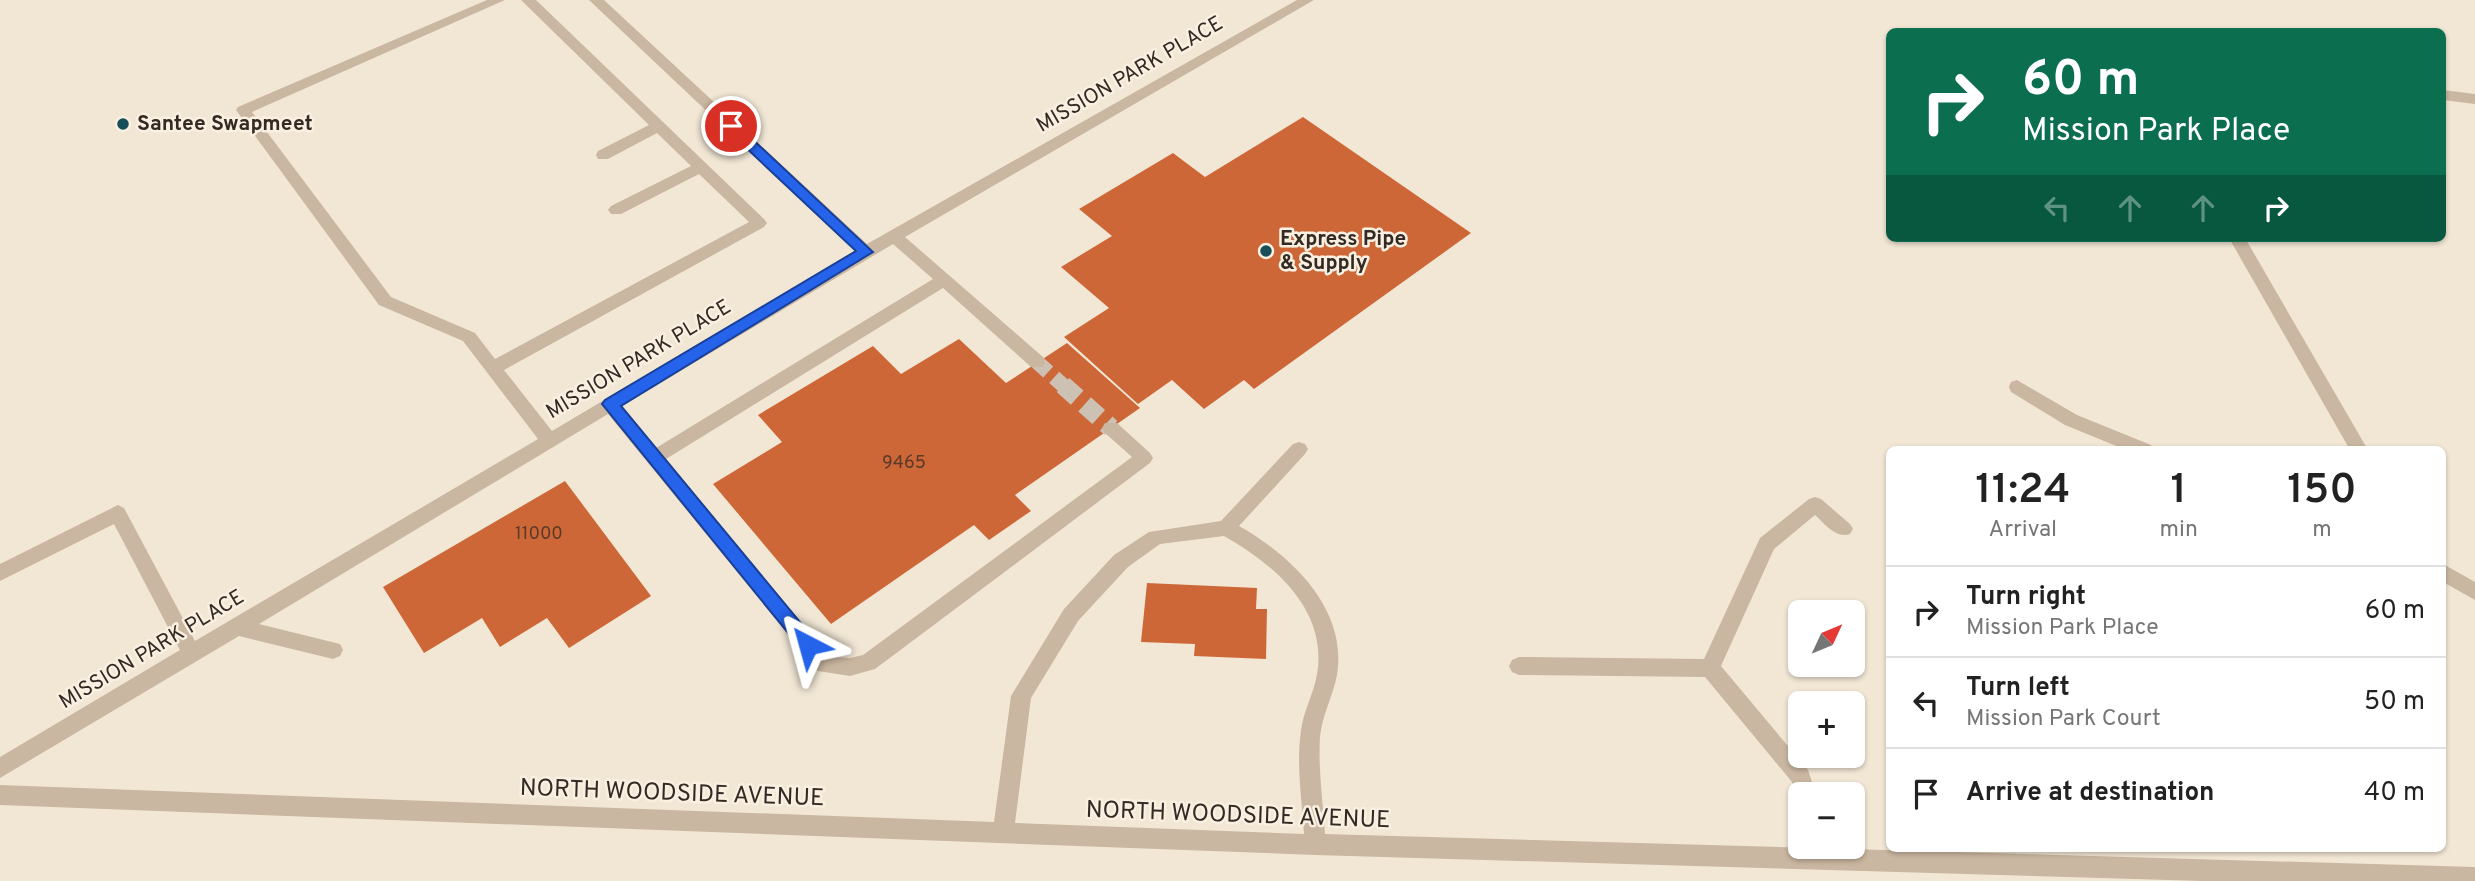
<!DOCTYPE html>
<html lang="en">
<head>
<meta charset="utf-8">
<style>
  :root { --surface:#fff; --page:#f6f6f6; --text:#222; --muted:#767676; --line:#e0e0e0 }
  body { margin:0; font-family:Overpass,sans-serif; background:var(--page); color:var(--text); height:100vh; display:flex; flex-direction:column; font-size:26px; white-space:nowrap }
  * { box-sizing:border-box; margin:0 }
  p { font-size:23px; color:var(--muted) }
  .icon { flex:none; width:38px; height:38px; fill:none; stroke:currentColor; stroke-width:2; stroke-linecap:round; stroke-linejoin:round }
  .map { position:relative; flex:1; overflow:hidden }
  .details { position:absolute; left:1886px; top:446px; width:560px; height:406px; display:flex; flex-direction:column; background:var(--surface); border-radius:10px; box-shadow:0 2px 5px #0004 }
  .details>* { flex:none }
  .banner { position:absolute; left:1886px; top:28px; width:560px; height:214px; border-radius:10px; box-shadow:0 2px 5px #0004; background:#0b6e4f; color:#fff; overflow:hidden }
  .needle { width:46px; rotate:46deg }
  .buttons { position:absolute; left:1788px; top:600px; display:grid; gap:14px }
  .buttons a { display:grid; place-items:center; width:77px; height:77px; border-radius:10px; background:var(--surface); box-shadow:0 2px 5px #0004; font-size:35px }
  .pin { position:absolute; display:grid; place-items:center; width:60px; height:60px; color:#fff; margin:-30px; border:4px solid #fff; border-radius:50%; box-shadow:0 2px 7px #0007 }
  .me { position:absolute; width:77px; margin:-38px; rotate:321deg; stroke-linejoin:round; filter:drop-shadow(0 0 5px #0008) }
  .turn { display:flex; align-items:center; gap:24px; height:147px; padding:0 21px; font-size:32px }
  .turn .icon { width:91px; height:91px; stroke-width:2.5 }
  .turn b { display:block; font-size:49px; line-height:60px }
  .lanes { display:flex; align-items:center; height:66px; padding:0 21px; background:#0003; justify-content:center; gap:35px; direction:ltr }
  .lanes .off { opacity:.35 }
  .eta { display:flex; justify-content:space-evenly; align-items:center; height:119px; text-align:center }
  .eta b { font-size:42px; font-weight:600; line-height:49px }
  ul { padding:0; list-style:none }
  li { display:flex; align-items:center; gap:21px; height:91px; padding:0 21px; border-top:2px solid var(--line) }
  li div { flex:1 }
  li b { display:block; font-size:26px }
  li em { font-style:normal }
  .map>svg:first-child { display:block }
  .building { fill:#ce6737 }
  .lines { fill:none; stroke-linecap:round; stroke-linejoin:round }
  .minor-tunnel-far1 { stroke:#ccc1b2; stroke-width:15; stroke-dasharray:15 8; stroke-linecap:butt }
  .minor-tunnel { stroke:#ccc1b2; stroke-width:19; stroke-dasharray:19 10; stroke-linecap:butt }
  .minor { fill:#cab7a1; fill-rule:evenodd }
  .route { fill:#2563eb; stroke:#184099; stroke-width:2 }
  .poi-dot { fill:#174e58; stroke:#faf0e1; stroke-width:2.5 }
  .labels { text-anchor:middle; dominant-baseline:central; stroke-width:5; stroke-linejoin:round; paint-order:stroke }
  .number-label { font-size:18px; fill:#5a3929 }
  .street-label { font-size:21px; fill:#342a24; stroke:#faf0e1 }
  .poi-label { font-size:21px; font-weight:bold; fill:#342a24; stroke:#faf0e1; text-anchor:start }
  .near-street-label { font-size:24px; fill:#342a24; stroke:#faf0e1 }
</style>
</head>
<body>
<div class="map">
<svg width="2475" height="881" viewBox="0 0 2475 881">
  <rect width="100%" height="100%" fill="#f2e7d5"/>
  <path class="building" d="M1303,117L1471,233L1254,389L1244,380L1204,409L1172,380L1138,404L1064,337L1109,308L1061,267L1112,236L1079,209L1173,153L1205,177Z
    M959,339L1006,383L1067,343L1140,408L1015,495L1031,511L989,540L974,525L831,624L713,484L782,442L758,415L873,346L901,374Z
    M565,481L651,596L569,648L547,618L500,647L482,618L424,653L383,587Z
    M1147,583L1257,588L1256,609H1267L1266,659L1194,656L1195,644L1141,642Z"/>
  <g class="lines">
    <path class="minor-tunnel-far1" d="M1037,362L1065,387"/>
    <path class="minor-tunnel" d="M1063,385L1111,428"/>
    <path class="minor" d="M487,0H505L252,112L391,297L475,333L495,359L749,222L699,174L621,214H611L608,210L611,206L691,166L657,133L608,159H598L596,155L598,151L649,125L521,0H536L764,219L767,223L764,227L504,370L552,431L855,251L589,0H604L867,244L1297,0H1314L905,237L1043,357L1045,362L1043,367H1031L943,288L666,459L830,657L850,658L863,655L1132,457L1105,433L1102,428L1105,423H1117L1150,453L1153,458L1150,463L875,669L850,676L818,671L608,414L259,624L340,644L343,650L340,656L333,659L239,636L0,778V757L180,650L114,524L0,581V564L118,505L124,508L195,641L538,439L463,341L379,305L236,110L238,107ZM893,244L933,279L656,448L622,406Z
      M2443,90L2475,94V104L2443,100Z
      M2229,238H2245L2368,450H2350Z
      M2017,380L2077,415L2151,445L2154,450H2126L2065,425L2011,392L2009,387L2011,382Z
      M1299,442L1305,444L1308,449L1305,454L1239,526C1291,555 1348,609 1337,675C1333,696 1322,715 1320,737C1318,769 1323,802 1325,834L2475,867V881H2203L1315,855L0,805V785L994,822L1011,696L1064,609L1114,555L1149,532L1221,521L1293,444ZM1224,536C1274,564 1328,610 1317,674C1314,694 1303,711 1301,731C1296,764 1302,800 1304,834L1015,823L1031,698L1078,621L1128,567L1160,544Z
      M1815,497L1821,499L1850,524L1853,529L1850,534C1836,539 1825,524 1815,515L1774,549L1721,666L1808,770L1816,794H1801V802L1799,801L1792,782L1705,677L1519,675L1512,672L1509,666L1512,660L1519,657L1704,659L1760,538L1809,499Z
      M2443,564L2475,582V600L2443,582Z"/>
  </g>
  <path class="route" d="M731,122L735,123L873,252L621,406L814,639L817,645L814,650L808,652L802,650L602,404L605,400L856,251L726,129L724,126Z"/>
  <g class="poi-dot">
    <circle cx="123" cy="124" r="7"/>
    <circle cx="1266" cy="251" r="7"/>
  </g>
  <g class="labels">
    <g class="number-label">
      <text x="904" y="463">9465</text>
      <text x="539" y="534">11000</text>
    </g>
    <g class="street-label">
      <text transform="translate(1130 75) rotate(-30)">MISSION PARK PLACE</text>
      <text transform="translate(639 360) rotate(-31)">MISSION PARK PLACE</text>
      <text transform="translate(152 650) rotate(-31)">MISSION PARK PLACE</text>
    </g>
    <g class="poi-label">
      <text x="137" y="124">Santee Swapmeet</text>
      <text x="1280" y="239">Express Pipe<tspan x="1280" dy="24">&amp; Supply</tspan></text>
    </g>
    <g class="near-street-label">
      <text transform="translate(672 794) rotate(2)">NORTH WOODSIDE AVENUE</text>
      <text transform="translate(1238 816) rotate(2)">NORTH WOODSIDE AVENUE</text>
    </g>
  </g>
</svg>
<div class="buttons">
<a><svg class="needle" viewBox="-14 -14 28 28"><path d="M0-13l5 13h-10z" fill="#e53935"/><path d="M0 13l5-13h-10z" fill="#767676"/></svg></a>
<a>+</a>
<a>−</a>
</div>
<div class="pin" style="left:731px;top:126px;background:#d93025"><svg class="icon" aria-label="arrive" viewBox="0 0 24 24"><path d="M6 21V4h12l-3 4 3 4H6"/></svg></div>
<svg class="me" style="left:808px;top:645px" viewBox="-20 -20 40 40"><path d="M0-17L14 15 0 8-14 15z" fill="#2563eb" stroke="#fff" stroke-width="4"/></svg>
<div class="banner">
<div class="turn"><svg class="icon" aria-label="right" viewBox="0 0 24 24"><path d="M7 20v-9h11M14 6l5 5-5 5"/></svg><div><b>60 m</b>Mission Park Place</div></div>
<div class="lanes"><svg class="icon off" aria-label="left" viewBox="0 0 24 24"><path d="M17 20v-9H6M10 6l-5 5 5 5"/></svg><svg class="icon off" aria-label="ahead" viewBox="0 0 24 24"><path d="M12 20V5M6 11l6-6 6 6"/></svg><svg class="icon off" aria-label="ahead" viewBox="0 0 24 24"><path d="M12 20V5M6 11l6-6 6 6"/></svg><svg class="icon" aria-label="right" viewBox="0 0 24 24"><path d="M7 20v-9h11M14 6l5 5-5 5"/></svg></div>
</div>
<section class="details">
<div class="eta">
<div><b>11:24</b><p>Arrival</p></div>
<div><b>1</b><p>min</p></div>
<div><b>150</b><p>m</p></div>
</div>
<ul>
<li><svg class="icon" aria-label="right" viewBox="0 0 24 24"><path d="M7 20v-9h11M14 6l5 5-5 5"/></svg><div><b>Turn right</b><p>Mission Park Place</p></div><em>60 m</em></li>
<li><svg class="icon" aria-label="left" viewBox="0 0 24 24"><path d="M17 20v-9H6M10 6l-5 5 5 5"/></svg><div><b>Turn left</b><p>Mission Park Court</p></div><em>50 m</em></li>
<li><svg class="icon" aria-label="arrive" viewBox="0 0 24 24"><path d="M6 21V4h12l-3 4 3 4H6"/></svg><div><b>Arrive at destination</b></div><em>40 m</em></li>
</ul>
</section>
</div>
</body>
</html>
